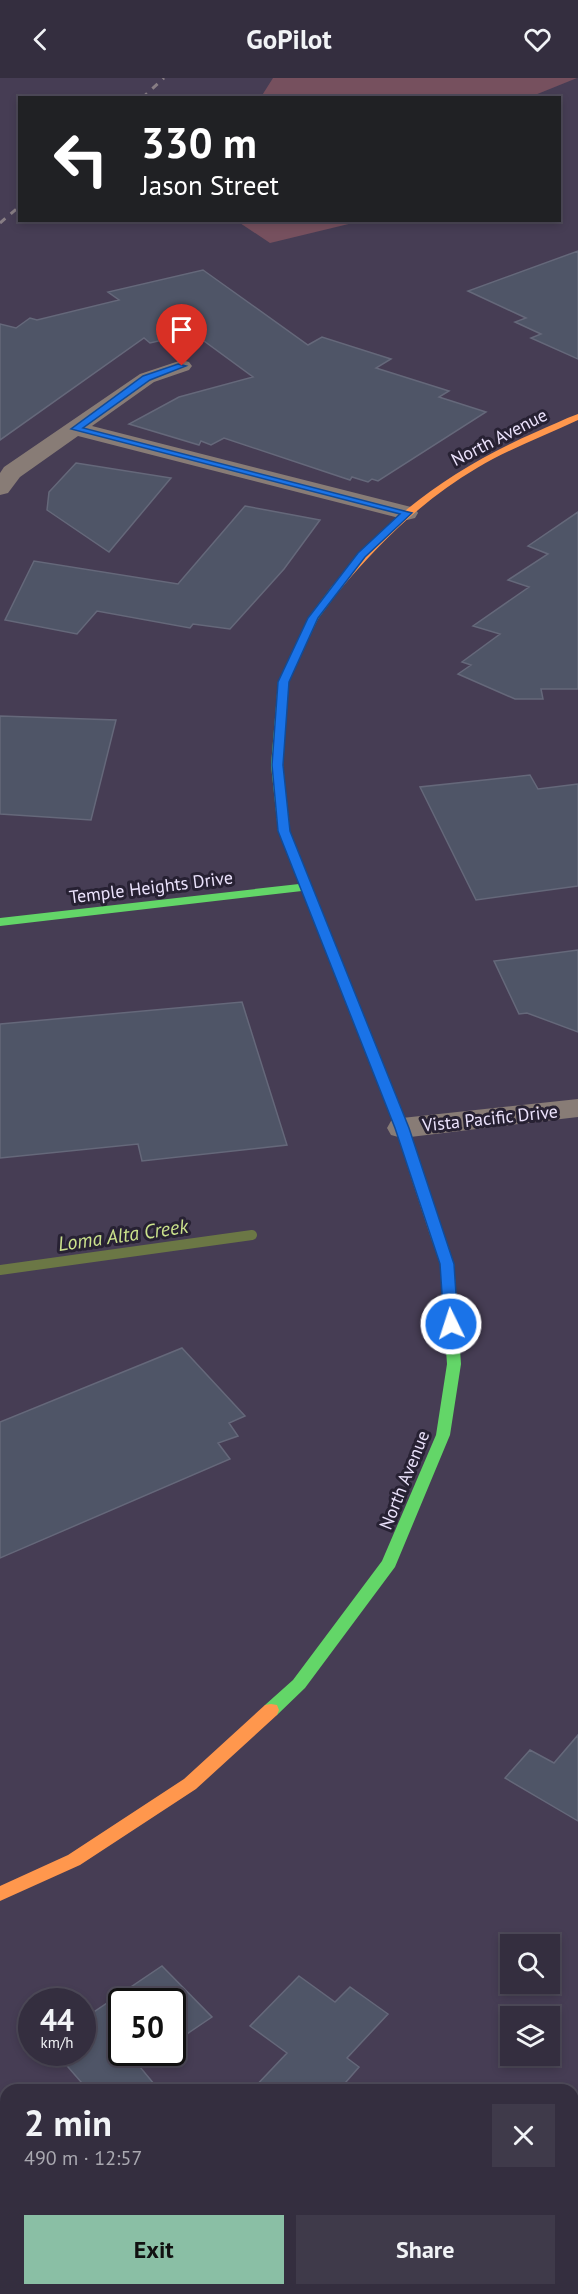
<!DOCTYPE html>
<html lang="en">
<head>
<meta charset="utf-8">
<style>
  :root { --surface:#342e3f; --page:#3f3a4a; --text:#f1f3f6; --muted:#a9a8b0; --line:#4e4a59; --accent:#8abfa5 }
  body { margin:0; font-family:"PT Sans",sans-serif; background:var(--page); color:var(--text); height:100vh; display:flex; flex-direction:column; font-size:22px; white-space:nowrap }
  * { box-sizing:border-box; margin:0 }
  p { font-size:20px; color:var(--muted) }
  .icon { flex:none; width:33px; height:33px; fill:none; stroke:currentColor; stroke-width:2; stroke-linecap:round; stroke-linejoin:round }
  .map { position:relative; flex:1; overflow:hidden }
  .side { position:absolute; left:0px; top:2006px; width:579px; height:212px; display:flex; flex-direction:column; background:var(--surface); border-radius:18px 18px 0 0; box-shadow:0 3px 9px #0003,0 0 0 2px var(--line) }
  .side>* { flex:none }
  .guide { position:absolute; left:18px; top:18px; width:543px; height:126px; border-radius:0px; box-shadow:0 3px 9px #0003,0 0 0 2px var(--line); background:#202124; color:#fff; overflow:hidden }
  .controls { position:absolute; left:500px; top:1856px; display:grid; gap:12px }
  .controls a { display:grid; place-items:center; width:60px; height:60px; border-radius:0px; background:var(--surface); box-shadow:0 3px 9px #0003,0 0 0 2px var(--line); font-size:30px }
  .speed { position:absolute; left:18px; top:1910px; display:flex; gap:12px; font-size:30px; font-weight:700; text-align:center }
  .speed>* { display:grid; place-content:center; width:78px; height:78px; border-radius:50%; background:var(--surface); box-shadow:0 3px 9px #0003,0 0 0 2px var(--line); line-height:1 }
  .speed small { font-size:15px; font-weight:400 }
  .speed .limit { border:3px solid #111; border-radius:9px; background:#fff; color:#111 }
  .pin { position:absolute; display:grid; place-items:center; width:51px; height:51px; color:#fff; margin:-62px -26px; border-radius:50% 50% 50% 0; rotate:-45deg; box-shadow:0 0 6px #0007 }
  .pin .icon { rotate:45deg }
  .me { position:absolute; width:66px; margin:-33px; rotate:356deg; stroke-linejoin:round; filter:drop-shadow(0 0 4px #0008) }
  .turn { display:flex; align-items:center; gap:21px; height:126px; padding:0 24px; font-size:27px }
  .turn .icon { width:78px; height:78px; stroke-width:2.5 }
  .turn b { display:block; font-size:42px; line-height:51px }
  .round { display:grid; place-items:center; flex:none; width:63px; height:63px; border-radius:0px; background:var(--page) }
  .summary { display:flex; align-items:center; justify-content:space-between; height:102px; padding:0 24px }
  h1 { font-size:36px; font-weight:700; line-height:45px }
  .button { display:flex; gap:12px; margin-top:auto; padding:12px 24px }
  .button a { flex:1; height:69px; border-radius:0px; background:var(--accent); color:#111; font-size:24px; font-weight:700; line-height:69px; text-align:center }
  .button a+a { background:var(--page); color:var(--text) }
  header { display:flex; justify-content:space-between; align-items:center; height:78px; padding:0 24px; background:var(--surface); font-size:27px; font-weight:700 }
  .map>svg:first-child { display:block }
  .green { fill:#76505e }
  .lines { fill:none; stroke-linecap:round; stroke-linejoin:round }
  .stream { stroke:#6b7745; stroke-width:10 }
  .building { fill:#4f5567; stroke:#65687a; stroke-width:1.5 }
  .street { fill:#887c76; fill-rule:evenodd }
  .fast { fill:#63d668; fill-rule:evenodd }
  .slow { fill:#ff974d; fill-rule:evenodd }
  .rail { stroke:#877d84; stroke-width:3; stroke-dasharray:7 7; stroke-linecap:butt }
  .route { fill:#1a73e8; stroke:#114b97; stroke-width:1.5 }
  .labels { text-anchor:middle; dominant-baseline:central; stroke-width:6; stroke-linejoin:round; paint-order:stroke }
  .street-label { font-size:18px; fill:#ebe2fc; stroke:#272133 }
  .water-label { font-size:20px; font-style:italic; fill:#cbe28c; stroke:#272133 }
</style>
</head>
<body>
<header><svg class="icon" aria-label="back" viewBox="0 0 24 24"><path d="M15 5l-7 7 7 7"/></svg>GoPilot<svg class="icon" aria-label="heart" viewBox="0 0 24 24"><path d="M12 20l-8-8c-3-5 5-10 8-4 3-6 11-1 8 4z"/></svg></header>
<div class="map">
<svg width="578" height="2216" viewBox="0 0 578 2216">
  <rect width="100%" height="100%" fill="#463d54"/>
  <path class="green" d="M273,0H577L530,19H261Z
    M237,143H361L270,165Z"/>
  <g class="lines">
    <path class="stream" d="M0,1192L252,1157"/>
  </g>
  <path class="building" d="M578,173V281L531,260L541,256L515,244L526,240L468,213Z
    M203,192L308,267L322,259L391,281L376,290L449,313L439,319L486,334L378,403L372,401L368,404L352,399L350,402L224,360L211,367L201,363L199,367L129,346L179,319L253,299L193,255L150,265L144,260L0,362V246L16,250L30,240L37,242L119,222L108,214Z
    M76,385L171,400L109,474L47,432L49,414Z
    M245,428L320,442L284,491L230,551L193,546L190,550L97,533L77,556L5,542L34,483L178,506Z
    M578,434V611H541L543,621H515L458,596L471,587L462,584L500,556L473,548L529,509L508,502L548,476L528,468Z
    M0,638L116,642L91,742L0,736Z
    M530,697L538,711L578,706V808L476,822L420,709Z
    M578,872V954L527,935L519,936L494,883Z
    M242,924L287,1067L142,1083L138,1066L0,1080V946Z
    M182,1270L245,1338L229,1345L238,1358L218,1365L230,1381L0,1480V1344Z
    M578,1657V1743L505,1700L530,1672L554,1685Z
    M162,1888L212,1939L172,1966V1923H122V1974H161L140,1989L159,2012H88L55,1974H82V1942Z
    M299,1898L335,1924L350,1909L388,1936L347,1980L359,1989L339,2012H252L287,1975L250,1948Z"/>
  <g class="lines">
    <path class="street" d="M182,282L189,284L192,288L189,292L154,304L92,348L415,430L418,435L415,440L407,442L78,358L20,399L8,415L0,417V395L4,389L140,296Z
      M578,1021V1039L402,1060L391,1057L387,1050L391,1043L402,1040Z
      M201,2211H247V2216H201Z"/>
    <path class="fast" d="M336,507L341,510L318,541L288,604L283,687L290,753L351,908L349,911L345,912L339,908L302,813L0,848V840L299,806L278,753L271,687L278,604L308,540L332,508Z
      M436,1149L443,1154L454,1186L461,1286L450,1357L395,1489L305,1610L277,1637L271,1638L265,1637L263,1632L265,1627L293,1602L382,1483L436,1357L447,1286L440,1186L429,1154Z"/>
    <path class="slow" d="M578,336V342C544,358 509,371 477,390C424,421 379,465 340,512H332L331,510C384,439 456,389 536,354C550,348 564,341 578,336Z
      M345,904L351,908L409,1050L443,1154L441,1157L436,1159L429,1154L395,1050L339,908Z
      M271,1626L277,1627L279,1632L277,1637L196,1711L80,1787L0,1823V1808L68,1777L184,1701L265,1627Z"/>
    <path class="rail" d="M142,20L164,0
      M0,145L20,128"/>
  </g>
  <path class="route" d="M178,286L186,288L150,302L83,350L412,435L365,479L318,540L289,604L283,687L290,753L409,1050L454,1186L458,1246L456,1250L451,1251L444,1246L440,1186L395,1050L278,753L272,687L278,604L308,540L358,475L400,436L71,351L143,298Z"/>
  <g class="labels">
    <g class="street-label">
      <text transform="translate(499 359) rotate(-27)">North Avenue</text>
      <text transform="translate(151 809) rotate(-7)">Temple Heights Drive</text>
      <text transform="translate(490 1040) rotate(-6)">Vista Pacific Drive</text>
      <text transform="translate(404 1402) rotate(-68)">North Avenue</text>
    </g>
    <g class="water-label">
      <text transform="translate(123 1157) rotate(-8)">Loma Alta Creek</text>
    </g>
  </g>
</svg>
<div class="controls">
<a><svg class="icon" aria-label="search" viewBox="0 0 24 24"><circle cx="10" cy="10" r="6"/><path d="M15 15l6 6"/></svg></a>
<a><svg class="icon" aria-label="layers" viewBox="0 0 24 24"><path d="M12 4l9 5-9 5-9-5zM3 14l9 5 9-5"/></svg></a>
</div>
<div class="speed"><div>44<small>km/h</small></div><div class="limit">50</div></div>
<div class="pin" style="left:182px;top:288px;background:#d93025"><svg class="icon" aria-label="arrive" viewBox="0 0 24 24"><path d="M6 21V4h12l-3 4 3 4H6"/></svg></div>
<svg class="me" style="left:451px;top:1246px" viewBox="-20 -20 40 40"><circle r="17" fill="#1a73e8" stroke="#fff" stroke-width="3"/><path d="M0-11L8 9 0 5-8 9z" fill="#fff"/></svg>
<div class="guide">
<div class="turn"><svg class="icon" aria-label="left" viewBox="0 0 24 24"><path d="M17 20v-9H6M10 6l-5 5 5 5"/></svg><div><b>330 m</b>Jason Street</div></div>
</div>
<section class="side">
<div class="summary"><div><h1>2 min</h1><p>490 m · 12:57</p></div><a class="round"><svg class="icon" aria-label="close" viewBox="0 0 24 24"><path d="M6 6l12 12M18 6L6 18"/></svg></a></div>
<div class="button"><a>Exit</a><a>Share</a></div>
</section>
</div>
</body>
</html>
